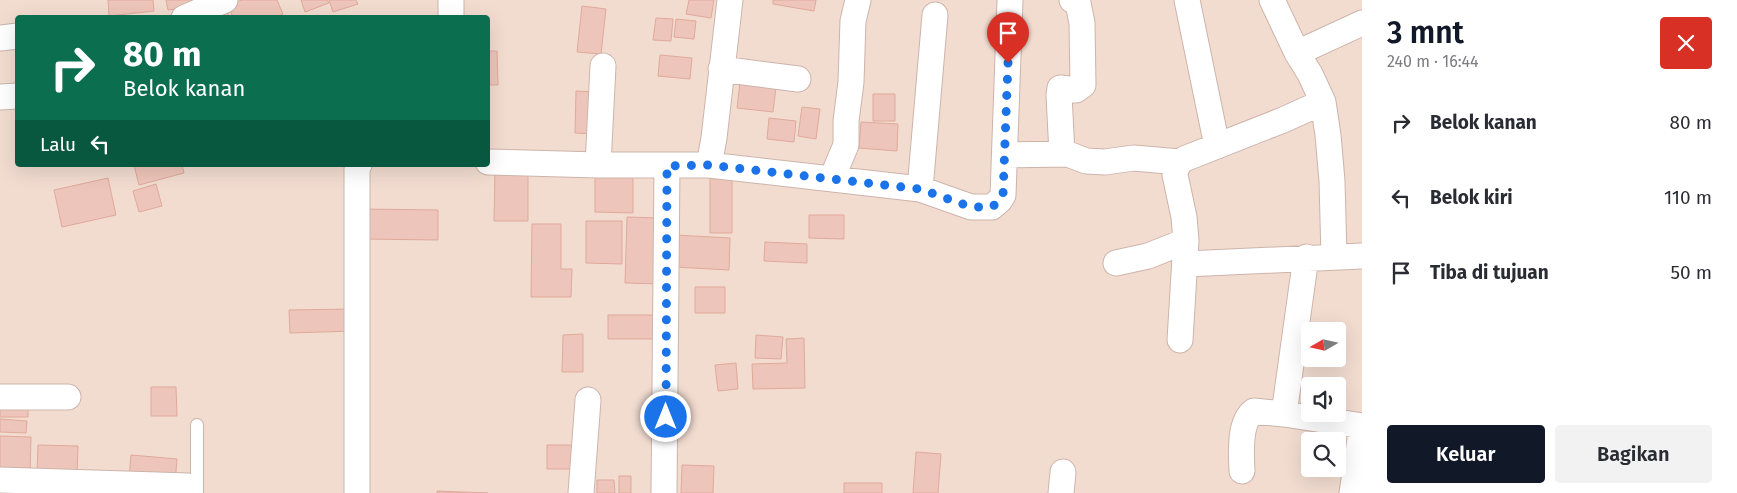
<!DOCTYPE html>
<html lang="id">
<head>
<meta charset="utf-8">
<style>
  :root { --surface:#fff; --page:#f2f2f3; --text:#2b2b33; --muted:#7c7c81; --accent:#111827 }
  body { margin:0; font-family:"Fira Sans",sans-serif; background:var(--page); color:var(--text); height:100vh; display:flex; flex-direction:column; font-size:19px; white-space:nowrap }
  * { box-sizing:border-box; margin:0 }
  p { font-size:16px; color:var(--muted) }
  .icon { flex:none; width:28px; height:28px; fill:none; stroke:currentColor; stroke-width:2; stroke-linecap:round; stroke-linejoin:round }
  .map { position:relative; flex:1; overflow:hidden }
  .drawer { display:flex; flex-direction:column; background:var(--surface); width:375px }
  .drawer>* { flex:none }
  .hud { position:absolute; left:15px; top:15px; width:475px; height:152px; border-radius:5px; box-shadow:0 5px 20px #0002; background:#0b6e4f; color:#fff; overflow:hidden }
  .needle { width:32px; rotate:261deg }
  .fabs { position:absolute; left:1301px; top:322px; display:grid; gap:10px }
  .fabs a { display:grid; place-items:center; width:45px; height:45px; border-radius:5px; background:var(--surface); box-shadow:0 5px 20px #0002; font-size:25px }
  .pin { position:absolute; display:grid; place-items:center; width:42px; height:42px; color:#fff; margin:-51px -21px; border-radius:50% 50% 50% 0; rotate:-45deg; box-shadow:0 0 5px #0007 }
  .pin .icon { rotate:45deg }
  .me { position:absolute; width:55px; margin:-28px; rotate:0deg; stroke-linejoin:round; filter:drop-shadow(0 0 4px #0008) }
  .turn { display:flex; align-items:center; gap:18px; height:105px; padding:0 25px; font-size:22px }
  .turn .icon { width:65px; height:65px; stroke-width:2.5 }
  .turn b { display:block; font-size:35px; line-height:42px }
  .then { display:flex; align-items:center; height:48px; padding:0 25px; background:#0003; gap:10px; font-size:19px }
  .round { display:grid; place-items:center; flex:none; width:52px; height:52px; border-radius:5px; background:var(--page) }
  .head { display:flex; align-items:center; justify-content:space-between; height:85px; padding:0 25px }
  h1 { font-size:30px; font-weight:600; line-height:38px; color:var(--accent) }
  .button { display:flex; gap:10px; margin-top:auto; padding:10px 25px }
  .button a { flex:1; height:58px; border-radius:5px; background:var(--accent); color:#fff; font-size:20px; font-weight:600; line-height:58px; text-align:center }
  .button a+a { background:var(--page); color:var(--text) }
  ul { padding:0; list-style:none }
  li { display:flex; align-items:center; gap:15px; height:75px; padding:0 25px }
  li div { flex:1 }
  li b { display:block; font-size:19px }
  li em { font-style:normal }
  main { display:flex; flex:1; min-height:0 }
  .map>svg:first-child { display:block }
  .residential { fill:#f2dcd0; fill-rule:evenodd }
  .building { fill:#eec5ba; stroke:#e0a99b }
  .lines { fill:none; stroke-linecap:round; stroke-linejoin:round }
  .lane-casing { stroke:#cdb4ab; stroke-width:14 }
  .street-casing { stroke:#cdb4ab; stroke-width:27 }
  .lane { stroke:#fff; stroke-width:12 }
  .street { stroke:#fff; stroke-width:25 }
  .route { stroke:#1a73e8; stroke-width:9; stroke-dasharray:0 16.2 }
</style>
</head>
<body>
<main>
<div class="map">
<svg width="1362" height="493" viewBox="0 0 1362 493">
  <rect width="100%" height="100%" fill="#fbece1"/>
  <path class="residential" d="M0,0H1362V493H0ZM18,18H488V165H18ZM1310,331H1338V359H1310ZM1310,386H1338V414H1310ZM1310,441H1338V469H1310Z"/>
  <path class="building" d="M108,0H153L154,11L109,16Z
    M166,0H203L204,6L168,10Z
    M242,0H277L283,14L275,18H233L228,5Z
    M301,0H327L329,3L305,12Z
    M329,0H356L358,4L333,12Z
    M689,0H714L711,18L686,14Z
    M773,0H816L814,11L773,4Z
    M582,6L606,9L601,54L577,52Z
    M225,7L230,18H204Z
    M656,18L673,19L671,41L653,40Z
    M676,19L696,21L694,39L674,37Z
    M488,51H497L498,85H488Z
    M660,55L692,58L690,79L658,76Z
    M740,82L776,87L773,112L737,108Z
    M576,91L598,92L596,134L575,133Z
    M873,94H895V121H873Z
    M802,107L820,109L816,139L798,136Z
    M769,118L796,121L794,142L767,139Z
    M861,122L898,124L897,151L859,148Z
    M134,165H182L184,173L139,185Z
    M495,171L528,172V221H494Z
    M595,171H633V213L595,212Z
    M108,178L116,215L62,227L54,190Z
    M710,178H732V233H710Z
    M156,184L162,206L139,212L133,191Z
    M363,209L438,210V240L363,239Z
    M809,215H844V239L809,238Z
    M627,217L661,218L659,284L625,283Z
    M586,221H622V264L586,263Z
    M532,224H561V269H572L571,297H531Z
    M675,235L730,238L729,270L674,267Z
    M765,242L807,244V263L764,261Z
    M695,287H725V313H695Z
    M353,309V331L290,333L289,310Z
    M608,315H656V339H608Z
    M583,334V372H562L563,335Z
    M756,335L783,337L781,359L755,358Z
    M804,338L805,388L753,389L752,364L787,363L786,339Z
    M736,363L738,389L718,391L715,365Z
    M151,387H176L177,416H151Z
    M0,405L28,406V417H0Z
    M0,419L27,421L26,433L0,432Z
    M0,436L31,437L30,474L0,472Z
    M38,445L78,446L77,474L37,473Z
    M547,445H575L576,469H547Z
    M916,452L941,454L938,493H913Z
    M131,455L177,459L175,483L129,479Z
    M682,465L714,466L713,493H681Z
    M619,476H631V493H619Z
    M597,480H614L615,493H597Z
    M844,483H882V493H844Z
    M437,491L488,493H437Z"/>
  <g class="lines">
    <g class="lane-casing">
      <path id="lane" d="M197,493V425"/>
    </g>
    <g class="street-casing">
      <path id="street" d="M451,0V18
        M1187,0L1217,146
        M1272,0L1297,53
        M184,18L225,0
        M0,38L18,36
        M721,69L798,79
        M0,97L18,96
        M1062,154L1059,95L1060,88L1076,90L1083,85L1082,23L1078,3L1072,0
        M1005,155L1068,154L1086,161L1105,162L1134,158L1180,162
        M488,162L598,165H709L920,189L971,207H992L1000,200L1003,195L1010,0
        M598,165L603,66
        M709,165L714,138L730,0
        M832,178L846,145V121L851,82L853,21L858,0
        M920,189L935,15
        M1186,241L1184,217L1175,175C1176,167 1178,164 1184,159L1283,120L1323,102
        M1306,257L1284,414L1362,426
        M1334,257L1332,181L1328,135L1323,102L1310,74L1297,53L1362,23
        M1116,263L1148,256L1186,241L1180,340
        M1186,264L1362,256
        M0,397H68
        M1242,471C1241,454 1239,421 1254,411L1284,414
        M0,480L188,486L189,493
        M357,493V169L359,165
        M581,493L588,400
        M664,493L667,166
        M1061,493L1063,472
        M1352,493L1362,426"/>
    </g>
    <use href="#lane" class="lane"/>
    <use href="#street" class="street"/>
  </g>
  <g class="lines">
    <path class="route" d="M666,417L667,166L709,165L920,189L971,207H992L1000,200L1003,195L1008,63"/>
  </g>
</svg>
<div class="fabs">
<a><svg class="needle" viewBox="-14 -14 28 28"><path d="M0-13l5 13h-10z" fill="#e53935"/><path d="M0 13l5-13h-10z" fill="#7c7c81"/></svg></a>
<a><svg class="icon" aria-label="sound" viewBox="0 0 24 24"><path d="M4 9h4l5-4v14l-5-4H4zM17 9q2 3 0 6"/></svg></a>
<a><svg class="icon" aria-label="search" viewBox="0 0 24 24"><circle cx="10" cy="10" r="6"/><path d="M15 15l6 6"/></svg></a>
</div>
<div class="pin" style="left:1008px;top:63px;background:#d93025"><svg class="icon" aria-label="arrive" viewBox="0 0 24 24"><path d="M6 21V4h12l-3 4 3 4H6"/></svg></div>
<svg class="me" style="left:666px;top:417px" viewBox="-20 -20 40 40"><circle r="17" fill="#1a73e8" stroke="#fff" stroke-width="3"/><path d="M0-11L8 9 0 5-8 9z" fill="#fff"/></svg>
<div class="hud">
<div class="turn"><svg class="icon" aria-label="right" viewBox="0 0 24 24"><path d="M7 20v-9h11M14 6l5 5-5 5"/></svg><div><b>80 m</b>Belok kanan</div></div>
<div class="then">Lalu<svg class="icon" aria-label="left" viewBox="0 0 24 24"><path d="M17 20v-9H6M10 6l-5 5 5 5"/></svg></div>
</div>
</div>
<section class="drawer">
<div class="head"><div><h1>3 mnt</h1><p>240 m · 16:44</p></div><a class="round" style="background:#d93025;color:#fff"><svg class="icon" aria-label="close" viewBox="0 0 24 24"><path d="M6 6l12 12M18 6L6 18"/></svg></a></div>
<ul>
<li><svg class="icon" aria-label="right" viewBox="0 0 24 24"><path d="M7 20v-9h11M14 6l5 5-5 5"/></svg><div><b>Belok kanan</b></div><em>80 m</em></li>
<li><svg class="icon" aria-label="left" viewBox="0 0 24 24"><path d="M17 20v-9H6M10 6l-5 5 5 5"/></svg><div><b>Belok kiri</b></div><em>110 m</em></li>
<li><svg class="icon" aria-label="arrive" viewBox="0 0 24 24"><path d="M6 21V4h12l-3 4 3 4H6"/></svg><div><b>Tiba di tujuan</b></div><em>50 m</em></li>
</ul>
<div class="button"><a>Keluar</a><a>Bagikan</a></div>
</section>
</main>
</body>
</html>
